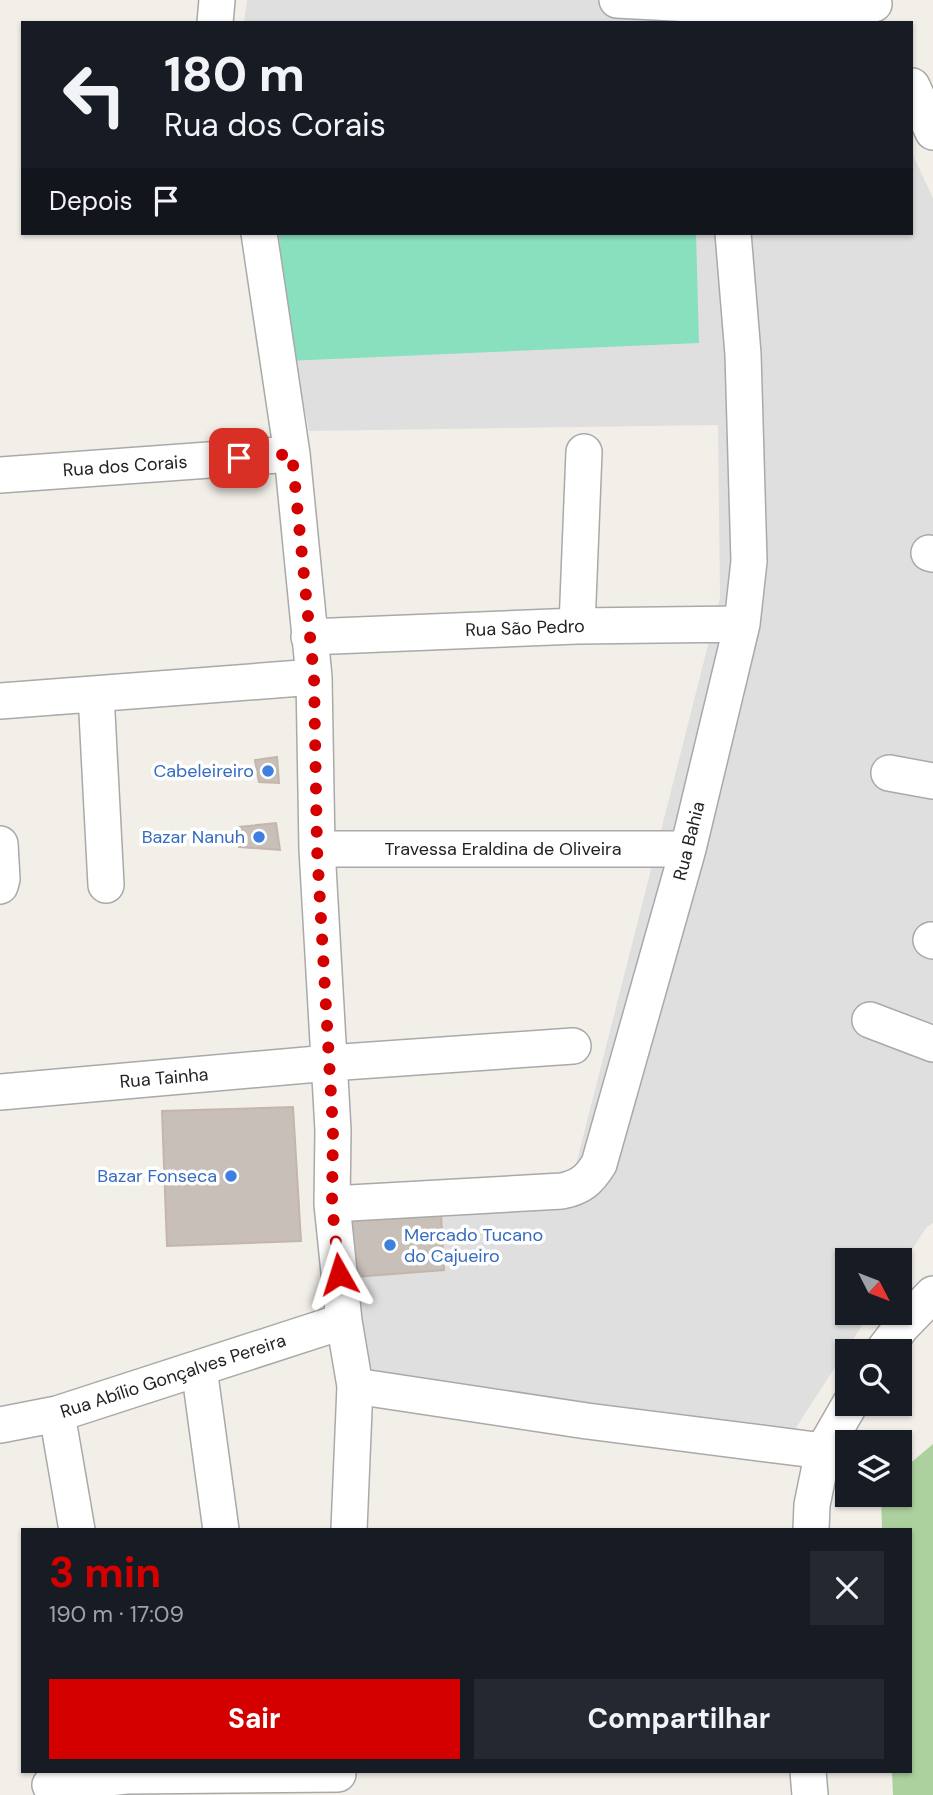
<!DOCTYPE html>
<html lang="pt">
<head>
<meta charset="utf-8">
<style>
  :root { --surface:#171b24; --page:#242831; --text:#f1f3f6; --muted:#9ea1a6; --accent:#d40000 }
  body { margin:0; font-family:"DM Sans",sans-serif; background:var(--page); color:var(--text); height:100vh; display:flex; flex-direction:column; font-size:26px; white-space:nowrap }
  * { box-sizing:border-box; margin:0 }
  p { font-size:23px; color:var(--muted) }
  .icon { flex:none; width:38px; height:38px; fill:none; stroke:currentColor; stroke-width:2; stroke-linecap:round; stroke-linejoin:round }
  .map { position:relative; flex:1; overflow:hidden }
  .panel { position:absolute; left:21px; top:1528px; width:891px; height:245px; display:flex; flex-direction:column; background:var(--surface); border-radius:0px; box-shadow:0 2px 5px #0004 }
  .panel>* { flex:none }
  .banner { position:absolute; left:21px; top:21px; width:892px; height:214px; border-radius:0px; box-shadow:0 2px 5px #0004; background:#171b24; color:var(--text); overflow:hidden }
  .needle { width:46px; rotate:132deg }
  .controls { position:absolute; left:835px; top:1248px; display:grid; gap:14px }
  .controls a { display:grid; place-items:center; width:77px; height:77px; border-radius:0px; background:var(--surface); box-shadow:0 2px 5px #0004; font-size:35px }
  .pin { position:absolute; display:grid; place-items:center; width:60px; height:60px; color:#fff; margin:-30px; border-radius:14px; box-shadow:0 4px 10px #0006 }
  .me { position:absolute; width:77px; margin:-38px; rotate:354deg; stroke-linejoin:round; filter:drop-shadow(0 0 5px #0008) }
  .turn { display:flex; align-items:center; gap:24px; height:147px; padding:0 28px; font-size:32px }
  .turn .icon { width:91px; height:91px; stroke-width:2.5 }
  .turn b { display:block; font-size:49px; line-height:60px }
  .then { display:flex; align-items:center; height:66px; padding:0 28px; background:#0003; gap:14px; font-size:26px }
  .round { display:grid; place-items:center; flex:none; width:74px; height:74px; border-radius:0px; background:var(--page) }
  .headline { display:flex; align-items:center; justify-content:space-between; height:119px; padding:0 28px }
  h1 { font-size:42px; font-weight:700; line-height:52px; color:var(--accent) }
  .primary-button { display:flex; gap:14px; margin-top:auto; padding:14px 28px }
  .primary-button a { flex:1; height:80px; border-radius:0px; background:var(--accent); color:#fff; font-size:28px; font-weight:700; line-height:80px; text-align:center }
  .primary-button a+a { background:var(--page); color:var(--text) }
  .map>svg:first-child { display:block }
  .residential { fill:#e0dfdf }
  .forest { fill:#add19e }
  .pitch { fill:#88e0be }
  .building { fill:#c7bfb8; stroke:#c4b6ab; stroke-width:2 }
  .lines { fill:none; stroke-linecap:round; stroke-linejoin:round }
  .minor-casing { stroke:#a9a9a9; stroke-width:38 }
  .minor { stroke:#fff; stroke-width:35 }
  .route { stroke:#d40000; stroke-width:12; stroke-dasharray:0 21.6 }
  .shop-dot { fill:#3f7fe0; stroke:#fff; stroke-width:2.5 }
  .labels { text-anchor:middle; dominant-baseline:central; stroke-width:7; stroke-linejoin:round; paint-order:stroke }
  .street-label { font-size:18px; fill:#222; stroke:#fff }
  .shop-label { font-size:18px; fill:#366cbe; stroke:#fff; text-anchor:end }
</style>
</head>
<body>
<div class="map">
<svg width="933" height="1795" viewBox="0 0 933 1795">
  <rect width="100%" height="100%" fill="#f2efe9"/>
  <path class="residential" d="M247,0H840L851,23H244Z
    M912,153L933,198V1223L926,1228L900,1268V1260H847V1312L870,1313L790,1437L352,1371L351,1226L566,1204L720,598L718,425L309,431L269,233H912Z"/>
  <path class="forest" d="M933,1444V1795H893L892,1771H910V1530L882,1529L881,1495L900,1494V1472Z"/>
  <path class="pitch" d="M279,233H696L699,343L286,361Z"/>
  <path class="building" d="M277,757L279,783L259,782L255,760Z
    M276,823L280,850L239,847V827Z
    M293,1107L301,1241L167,1246L162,1111Z
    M441,1214L444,1270L342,1278L335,1219Z"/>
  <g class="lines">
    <g class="minor-casing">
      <path id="minor" d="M617,0L730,6L874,4
        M215,23L217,0
        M912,86L933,132
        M259,233L292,454L314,677L317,849L333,1130L332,1204L344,1321L355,1386L349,1530
        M0,475L292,454
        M929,553L933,554
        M577,626L584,452
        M309,637L577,626L742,624
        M96,694L106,885
        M0,701L314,677
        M889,773L933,781
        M0,844L2,879L0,886
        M317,849H688
        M931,940L933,941
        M870,1020L933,1044
        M0,1092L329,1063L573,1046
        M332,1204L562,1191C581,1187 589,1180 599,1164L688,849L742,624L749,561L743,354L733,233
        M883,1351L902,1326L933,1294
        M199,1368L221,1530
        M355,1386L587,1421L823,1451
        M57,1414L77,1530
        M0,1425L57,1414L344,1321
        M811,1530L812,1505L823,1451L850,1404
        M808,1771L810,1795
        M50,1785L126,1776L338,1774"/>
    </g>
    <use href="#minor" class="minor"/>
  </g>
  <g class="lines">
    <path class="route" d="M239,458L292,454L314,677L317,849L333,1130L332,1204L339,1274"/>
  </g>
  <g class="shop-dot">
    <circle cx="268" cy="771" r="7"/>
    <circle cx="259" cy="837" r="7"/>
    <circle cx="231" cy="1176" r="7"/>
    <circle cx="390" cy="1245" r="7"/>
  </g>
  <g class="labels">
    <g class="street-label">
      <text transform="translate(125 466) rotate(-4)">Rua dos Corais</text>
      <text transform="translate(525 628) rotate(-2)">Rua São Pedro</text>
      <text transform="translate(689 841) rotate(-76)">Rua Bahia</text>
      <text x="503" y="849">Travessa Eraldina de Oliveira</text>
      <text transform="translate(164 1078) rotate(-5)">Rua Tainha</text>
      <text transform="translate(173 1376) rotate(-18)">Rua Abílio Gonçalves Pereira</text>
    </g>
    <g class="shop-label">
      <text x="254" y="771">Cabeleireiro</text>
      <text x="245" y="837">Bazar Nanuh</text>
      <text x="217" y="1176">Bazar Fonseca</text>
      <text x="404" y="1235" text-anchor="start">Mercado Tucano<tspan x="404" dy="21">do Cajueiro</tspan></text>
    </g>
  </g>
</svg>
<div class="controls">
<a><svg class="needle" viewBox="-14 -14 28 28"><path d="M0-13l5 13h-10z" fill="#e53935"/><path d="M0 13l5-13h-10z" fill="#9ea1a6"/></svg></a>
<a><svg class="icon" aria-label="search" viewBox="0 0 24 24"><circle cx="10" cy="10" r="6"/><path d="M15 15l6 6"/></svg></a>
<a><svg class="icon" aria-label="layers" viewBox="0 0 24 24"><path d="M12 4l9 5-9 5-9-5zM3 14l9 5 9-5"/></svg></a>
</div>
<div class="pin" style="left:239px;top:458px;background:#d93025"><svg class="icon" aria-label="arrive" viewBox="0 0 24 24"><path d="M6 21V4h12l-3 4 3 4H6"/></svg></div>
<svg class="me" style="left:339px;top:1274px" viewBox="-20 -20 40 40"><path d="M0-17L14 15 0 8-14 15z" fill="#d40000" stroke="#fff" stroke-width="4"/></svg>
<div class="banner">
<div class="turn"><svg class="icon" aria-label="left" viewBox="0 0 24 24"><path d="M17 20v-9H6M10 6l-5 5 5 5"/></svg><div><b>180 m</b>Rua dos Corais</div></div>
<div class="then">Depois<svg class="icon" aria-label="arrive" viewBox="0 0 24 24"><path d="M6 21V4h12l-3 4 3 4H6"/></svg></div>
</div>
<section class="panel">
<div class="headline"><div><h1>3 min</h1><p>190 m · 17:09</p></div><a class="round"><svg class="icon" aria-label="close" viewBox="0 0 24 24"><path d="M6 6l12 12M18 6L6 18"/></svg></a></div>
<div class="primary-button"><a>Sair</a><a>Compartilhar</a></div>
</section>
</div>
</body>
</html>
